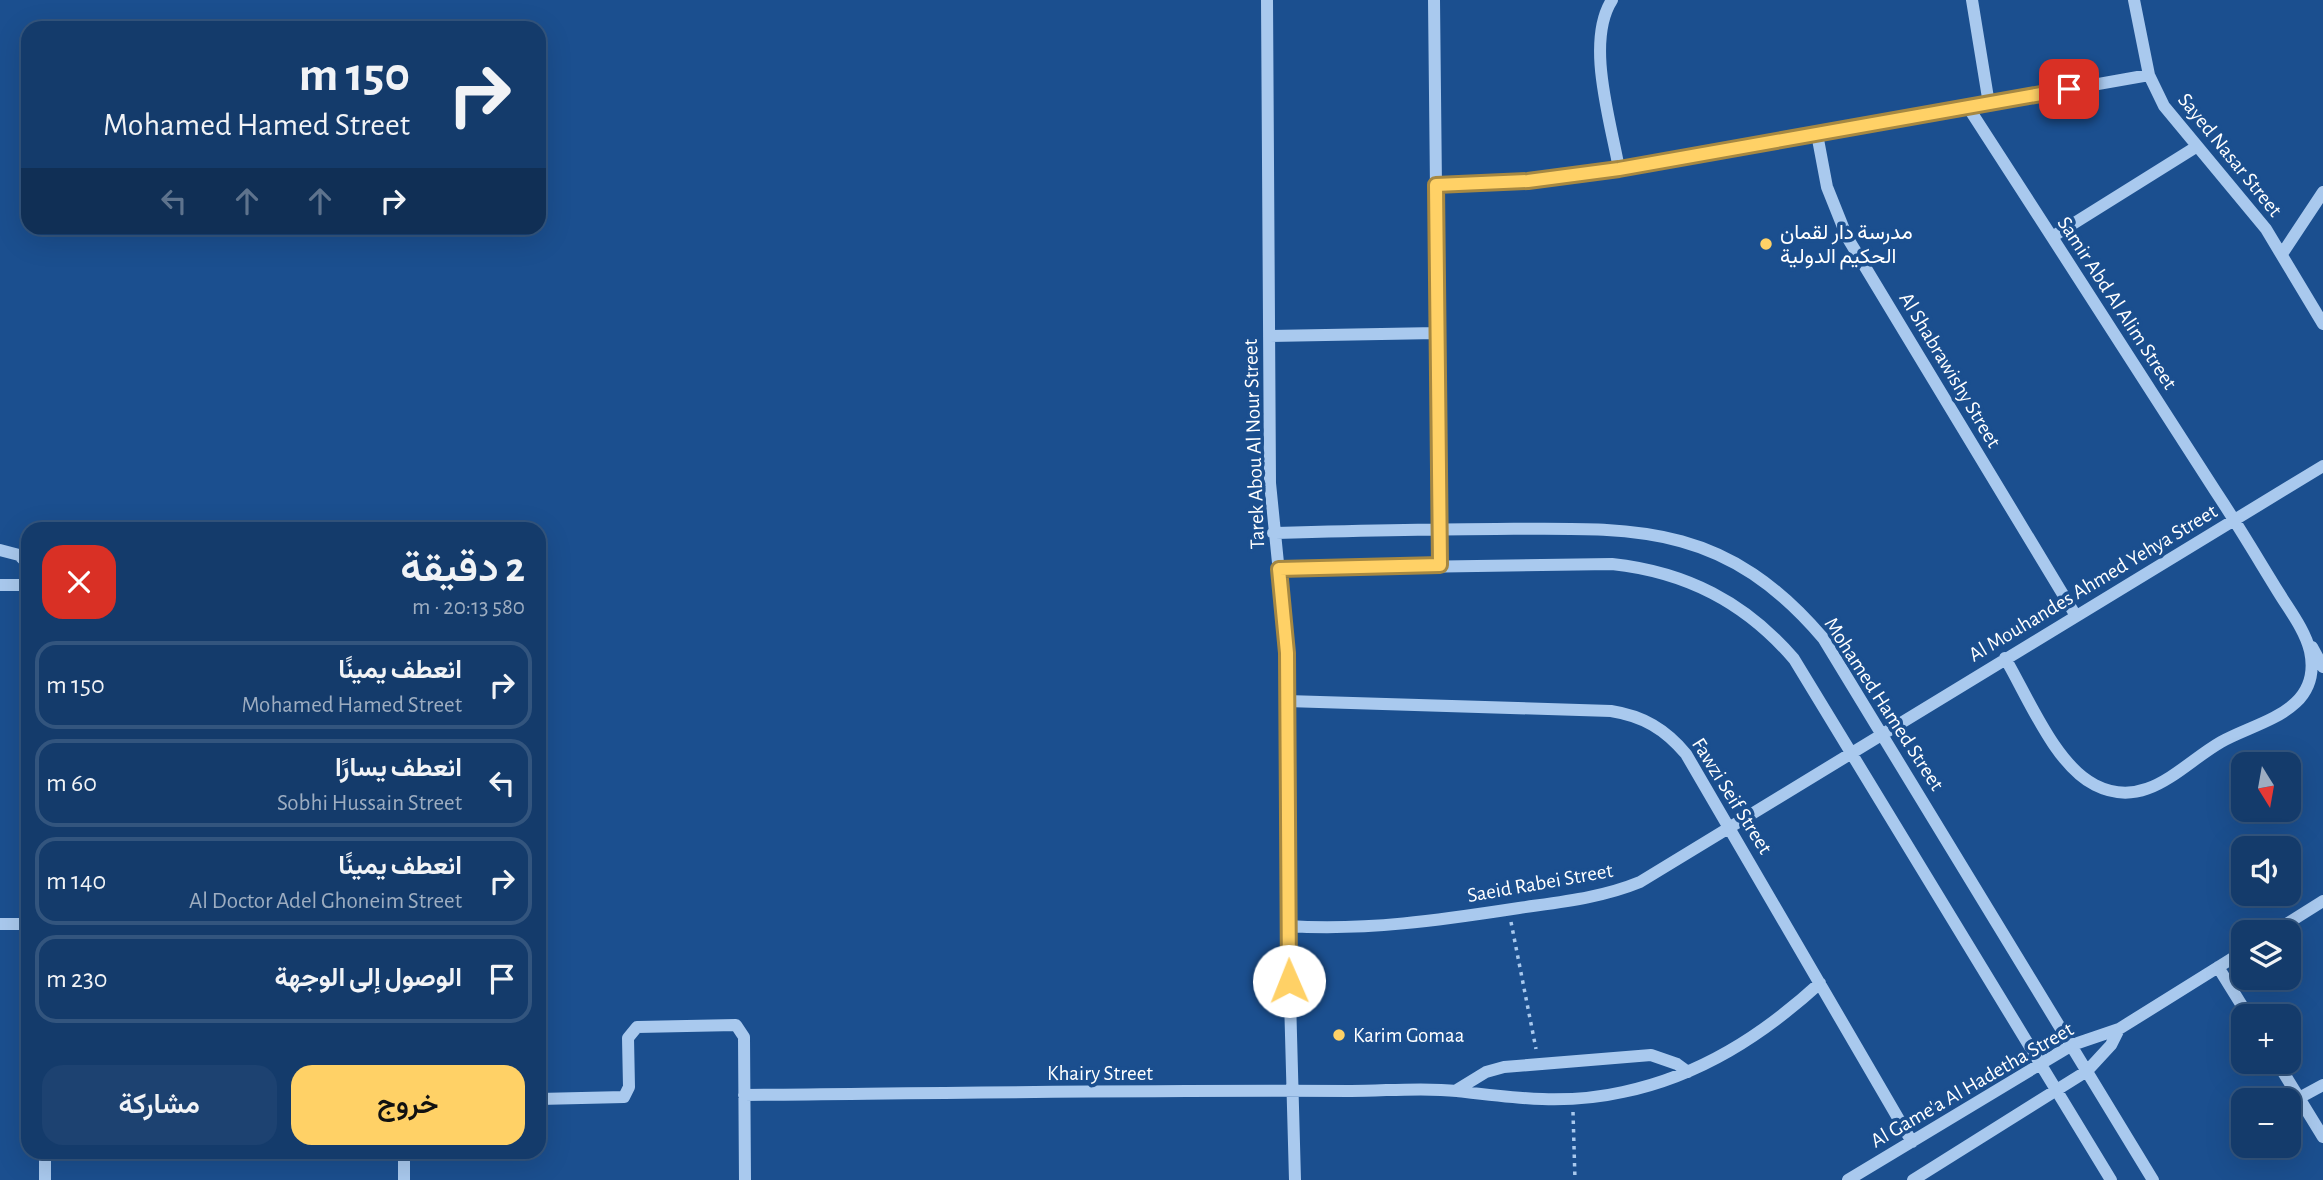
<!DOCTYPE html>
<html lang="ar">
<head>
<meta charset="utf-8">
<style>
  :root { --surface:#143b6b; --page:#1d4271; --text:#f1f3f6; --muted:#9dadc1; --line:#33557e; --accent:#ffd166 }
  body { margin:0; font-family:"Alegreya Sans",Vazirmatn,sans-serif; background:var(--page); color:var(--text); direction:rtl; height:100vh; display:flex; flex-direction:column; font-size:26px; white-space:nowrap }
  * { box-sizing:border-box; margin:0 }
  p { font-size:23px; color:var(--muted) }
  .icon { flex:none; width:38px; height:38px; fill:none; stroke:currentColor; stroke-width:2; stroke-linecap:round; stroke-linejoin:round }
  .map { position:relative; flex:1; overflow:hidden; direction:ltr }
  .drawer { position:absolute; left:21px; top:522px; width:525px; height:637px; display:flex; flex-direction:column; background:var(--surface); border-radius:21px; box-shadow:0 7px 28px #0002,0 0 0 2px var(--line); direction:rtl }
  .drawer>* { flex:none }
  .banner { position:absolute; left:21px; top:21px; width:525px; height:214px; border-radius:21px; box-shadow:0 7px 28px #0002,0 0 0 2px var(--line); direction:rtl; background:#143b6b; color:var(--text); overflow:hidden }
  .needle { width:46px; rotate:169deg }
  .controls { position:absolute; left:2231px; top:752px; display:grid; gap:14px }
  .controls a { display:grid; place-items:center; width:70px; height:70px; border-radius:14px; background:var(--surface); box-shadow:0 7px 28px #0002,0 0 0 2px var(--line); font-size:35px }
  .pin { position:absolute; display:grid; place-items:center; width:60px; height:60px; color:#fff; margin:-30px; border-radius:14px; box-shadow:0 4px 10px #0006 }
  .me { position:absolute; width:77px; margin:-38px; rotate:359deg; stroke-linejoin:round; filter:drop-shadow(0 0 5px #0008) }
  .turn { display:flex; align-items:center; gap:24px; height:147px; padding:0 21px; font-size:32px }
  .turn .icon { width:91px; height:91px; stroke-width:2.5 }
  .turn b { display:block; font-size:49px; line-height:60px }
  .lanes { display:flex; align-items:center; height:66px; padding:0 21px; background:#0003; justify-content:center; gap:35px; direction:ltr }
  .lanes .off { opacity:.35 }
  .round { display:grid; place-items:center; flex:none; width:74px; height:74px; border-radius:21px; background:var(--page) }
  .headline { display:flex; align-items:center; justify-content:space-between; height:119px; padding:0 21px }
  h1 { font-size:42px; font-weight:600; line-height:52px }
  .cta { display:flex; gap:14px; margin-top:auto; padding:14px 21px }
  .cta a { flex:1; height:80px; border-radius:21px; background:var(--accent); color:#111; font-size:28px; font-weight:600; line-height:80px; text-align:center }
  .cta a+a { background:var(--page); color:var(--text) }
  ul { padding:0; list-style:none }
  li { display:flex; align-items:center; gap:21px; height:88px; margin:0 14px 10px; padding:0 7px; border:4px solid var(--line); border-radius:21px }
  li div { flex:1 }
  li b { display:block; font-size:26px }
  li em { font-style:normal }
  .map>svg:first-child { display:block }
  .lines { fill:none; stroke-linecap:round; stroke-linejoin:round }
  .path { stroke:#a9c9ee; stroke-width:3.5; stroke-dasharray:3.5 5; stroke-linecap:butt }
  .minor { stroke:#a9c9ee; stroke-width:12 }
  .route-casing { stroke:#a68842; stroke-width:18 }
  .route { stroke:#ffd166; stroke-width:12 }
  .poi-dot { fill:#ffd166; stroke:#1b4f8f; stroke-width:2.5 }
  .labels { text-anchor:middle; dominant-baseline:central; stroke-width:7; stroke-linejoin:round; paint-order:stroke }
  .street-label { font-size:21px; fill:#fff; stroke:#1b4f8f }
  .poi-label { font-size:21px; fill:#fff; stroke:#1b4f8f; text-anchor:start }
</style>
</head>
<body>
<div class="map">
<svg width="2323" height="1180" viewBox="0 0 2323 1180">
  <rect width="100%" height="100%" fill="#1b4f8f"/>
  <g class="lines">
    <path class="path" d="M1511,922L1536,1049
      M1573,1112L1575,1180"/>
    <path class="minor" d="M1267,0L1270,483L1287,653L1288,926L1295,1180
      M1434,0L1440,565
      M1612,0C1585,42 1611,122 1619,169
      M1972,0L1989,104
      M2134,0L2149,75L2164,106L2266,229L2323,324
      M1968,107C2051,235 2133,363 2216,492C2238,525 2258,559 2279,593C2290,611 2305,630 2310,651C2323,712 2258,721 2221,742C2181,765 2146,811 2095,785C2055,765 2028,697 2005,658
      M1817,134L1827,187L1847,237L2076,616
      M1436,185L1528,181L1619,169L2149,75
      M2052,237L2196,147
      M2282,254L2323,192
      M1269,336L1437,333
      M1273,533C1348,531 1422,529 1496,529C1636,528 1724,522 1823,638L2153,1180
      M0,550L19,555L28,564
      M1279,569L1612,564C1686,572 1745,602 1794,659L2111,1180
      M0,585H28
      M2312,647L2323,667
      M1287,701L1611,711C1643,716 1665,729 1686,754L1912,1142
      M0,924H28
      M1288,926C1366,931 1441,920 1519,908C1560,902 1601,898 1640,882L2323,466
      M2272,933L2323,901
      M2218,967L2249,1017
      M2277,1062L2323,1137
      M1455,1091L1486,1072L1504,1067L1651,1055L1677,1064L1688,1072
      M744,1095C947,1093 1149,1090 1351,1091C1386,1091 1423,1087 1457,1091C1514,1098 1566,1105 1623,1092C1700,1076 1763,1035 1820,983
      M2299,1098L2323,1085
      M539,1099L624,1097L629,1087L628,1038L637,1027L736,1025L744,1037L745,1180
      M45,1152V1180
      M404,1152V1180
      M1848,1180L2072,1045L2119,1029L2244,951
      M1913,1180L2087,1071L2111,1045L2119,1029"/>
  </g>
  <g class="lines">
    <g class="route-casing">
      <path id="route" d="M1289,981L1287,653L1279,569L1440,565L1436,185L1528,181L1619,169L2069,89"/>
    </g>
    <use href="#route" class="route"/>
  </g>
  <g class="poi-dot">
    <circle cx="1766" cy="244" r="7"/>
    <circle cx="1339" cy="1035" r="7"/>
  </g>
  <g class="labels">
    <g class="street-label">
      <text transform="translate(2230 155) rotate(51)">Sayed Nasar Street</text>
      <text transform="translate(2117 303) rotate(57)">Samir Abd Al Alim Street</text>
      <text transform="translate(1950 370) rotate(59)">Al Shabrawishy Street</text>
      <text transform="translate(1254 444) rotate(-92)">Tarek Abou Al Nour Street</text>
      <text transform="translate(2093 583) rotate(-31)">Al Mouhandes Ahmed Yehya Street</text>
      <text transform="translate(1884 704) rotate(57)">Mohamed Hamed Street</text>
      <text transform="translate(1732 796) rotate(58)">Fawzi Seif Street</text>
      <text transform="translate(1540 883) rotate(-10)">Saeid Rabei Street</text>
      <text x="1100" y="1073">Khairy Street</text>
      <text transform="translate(1972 1085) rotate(-30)">Al Game'a Al Hadetha Street</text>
    </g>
    <g class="poi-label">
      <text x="1780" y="232">مدرسة دار لقمان<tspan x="1780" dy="24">الحكيم الدولية</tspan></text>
      <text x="1353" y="1035">Karim Gomaa</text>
    </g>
  </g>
</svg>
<div class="controls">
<a><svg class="needle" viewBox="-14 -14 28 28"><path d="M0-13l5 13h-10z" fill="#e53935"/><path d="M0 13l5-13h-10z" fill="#9dadc1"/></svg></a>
<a><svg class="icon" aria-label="sound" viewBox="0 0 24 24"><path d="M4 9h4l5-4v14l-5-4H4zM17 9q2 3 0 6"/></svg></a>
<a><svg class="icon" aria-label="layers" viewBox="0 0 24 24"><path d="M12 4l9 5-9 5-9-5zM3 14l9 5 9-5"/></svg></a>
<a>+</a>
<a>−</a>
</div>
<div class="pin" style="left:2069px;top:89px;background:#d93025"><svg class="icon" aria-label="arrive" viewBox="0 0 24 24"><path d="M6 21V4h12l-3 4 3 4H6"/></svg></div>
<svg class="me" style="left:1289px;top:981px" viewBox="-20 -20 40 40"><circle r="19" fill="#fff"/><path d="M0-13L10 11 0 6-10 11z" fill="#ffd166"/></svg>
<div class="banner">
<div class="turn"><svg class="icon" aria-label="right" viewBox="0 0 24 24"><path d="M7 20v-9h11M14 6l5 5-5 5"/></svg><div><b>150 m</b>Mohamed Hamed Street</div></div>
<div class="lanes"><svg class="icon off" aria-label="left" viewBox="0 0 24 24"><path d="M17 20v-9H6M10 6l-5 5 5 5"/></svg><svg class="icon off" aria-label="ahead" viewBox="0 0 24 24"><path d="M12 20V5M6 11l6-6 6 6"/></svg><svg class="icon off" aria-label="ahead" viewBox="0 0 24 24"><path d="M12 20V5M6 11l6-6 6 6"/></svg><svg class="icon" aria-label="right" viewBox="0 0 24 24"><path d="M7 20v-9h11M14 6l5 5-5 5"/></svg></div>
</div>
<section class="drawer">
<div class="headline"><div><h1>2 دقيقة</h1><p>580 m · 20:13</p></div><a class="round" style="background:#d93025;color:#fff"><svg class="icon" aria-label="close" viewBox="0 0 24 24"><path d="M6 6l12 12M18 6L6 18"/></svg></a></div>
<ul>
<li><svg class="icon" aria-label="right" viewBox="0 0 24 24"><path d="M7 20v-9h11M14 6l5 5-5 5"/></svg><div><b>انعطف يمينًا</b><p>Mohamed Hamed Street</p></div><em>150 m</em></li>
<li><svg class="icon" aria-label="left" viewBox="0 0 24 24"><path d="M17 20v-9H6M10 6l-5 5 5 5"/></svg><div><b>انعطف يسارًا</b><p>Sobhi Hussain Street</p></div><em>60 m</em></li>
<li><svg class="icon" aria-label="right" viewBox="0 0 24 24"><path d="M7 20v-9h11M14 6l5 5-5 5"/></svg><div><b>انعطف يمينًا</b><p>Al Doctor Adel Ghoneim Street</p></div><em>140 m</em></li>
<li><svg class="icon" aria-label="arrive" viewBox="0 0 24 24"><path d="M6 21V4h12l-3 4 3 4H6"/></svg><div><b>الوصول إلى الوجهة</b></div><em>230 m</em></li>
</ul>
<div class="cta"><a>خروج</a><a>مشاركة</a></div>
</section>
</div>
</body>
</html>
